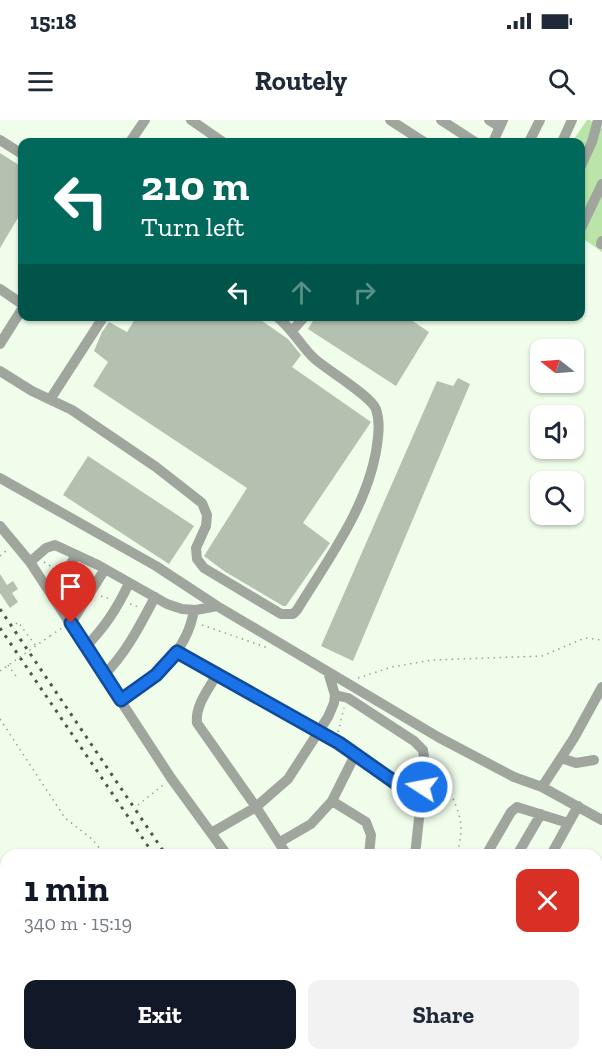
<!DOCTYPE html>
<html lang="en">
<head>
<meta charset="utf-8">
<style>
  :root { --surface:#fff; --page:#f2f2f3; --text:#1f2937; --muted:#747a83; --accent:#111827 }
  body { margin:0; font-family:"Zilla Slab",serif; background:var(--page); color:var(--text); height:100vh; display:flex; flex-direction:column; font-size:22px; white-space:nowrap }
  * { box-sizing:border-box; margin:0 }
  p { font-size:20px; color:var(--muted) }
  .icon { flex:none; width:33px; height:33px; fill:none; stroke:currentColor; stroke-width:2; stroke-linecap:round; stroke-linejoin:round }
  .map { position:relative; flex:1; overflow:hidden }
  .drawer { position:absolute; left:0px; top:729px; width:603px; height:212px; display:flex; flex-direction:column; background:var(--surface); border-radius:18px 18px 0 0; box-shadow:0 2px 4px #0004 }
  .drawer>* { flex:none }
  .hud { position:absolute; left:18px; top:18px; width:567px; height:183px; border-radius:12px; box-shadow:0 2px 4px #0004; background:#00695c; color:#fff; overflow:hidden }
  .needle { width:39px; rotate:287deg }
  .fabs { position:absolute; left:530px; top:219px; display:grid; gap:12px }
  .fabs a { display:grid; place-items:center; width:54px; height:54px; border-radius:12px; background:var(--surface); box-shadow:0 2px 4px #0004; font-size:30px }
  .pin { position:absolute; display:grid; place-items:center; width:51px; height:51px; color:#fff; margin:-62px -26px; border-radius:50% 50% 50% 0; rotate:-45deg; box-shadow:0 0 6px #0007 }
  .pin .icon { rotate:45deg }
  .me { position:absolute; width:66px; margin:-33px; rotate:281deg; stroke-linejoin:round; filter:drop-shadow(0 0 4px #0008) }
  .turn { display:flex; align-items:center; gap:21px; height:126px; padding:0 24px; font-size:27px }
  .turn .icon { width:78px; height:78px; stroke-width:2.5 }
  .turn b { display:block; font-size:42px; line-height:51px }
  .lanes { display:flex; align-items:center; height:57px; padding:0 24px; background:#0003; justify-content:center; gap:30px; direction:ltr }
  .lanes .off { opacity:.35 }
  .round { display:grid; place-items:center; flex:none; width:63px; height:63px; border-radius:12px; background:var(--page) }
  .summary { display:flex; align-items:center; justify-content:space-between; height:102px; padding:0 24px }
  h1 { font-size:36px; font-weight:700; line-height:45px; color:var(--accent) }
  .button { display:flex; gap:12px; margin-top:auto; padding:12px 24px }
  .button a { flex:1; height:69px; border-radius:12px; background:var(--accent); color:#fff; font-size:24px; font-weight:700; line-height:69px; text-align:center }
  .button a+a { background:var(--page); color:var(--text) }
  .status { display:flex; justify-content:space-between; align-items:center; height:42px; padding:0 30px; background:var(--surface); direction:ltr }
  .status svg { height:16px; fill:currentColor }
  header { display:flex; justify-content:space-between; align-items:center; height:78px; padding:0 24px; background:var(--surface); font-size:27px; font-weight:700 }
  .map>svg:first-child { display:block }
  .green { fill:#bbe4a8 }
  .building { fill:#b5c1b0 }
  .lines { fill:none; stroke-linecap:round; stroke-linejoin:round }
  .path { stroke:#99a295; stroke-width:1.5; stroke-dasharray:1.5 4.5; stroke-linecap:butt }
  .minor { stroke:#a0a59e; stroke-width:10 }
  .rail { stroke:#50564d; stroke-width:3; stroke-dasharray:3 6; stroke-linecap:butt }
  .path-bridge { stroke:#99a295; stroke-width:1.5; stroke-dasharray:1.5 4.5; stroke-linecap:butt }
  .route-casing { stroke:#114b97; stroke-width:15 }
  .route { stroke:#1a73e8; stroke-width:10 }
</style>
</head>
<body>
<div class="status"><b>15:18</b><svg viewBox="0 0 49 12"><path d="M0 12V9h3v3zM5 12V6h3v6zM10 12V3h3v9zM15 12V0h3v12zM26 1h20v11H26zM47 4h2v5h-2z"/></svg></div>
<header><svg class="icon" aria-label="menu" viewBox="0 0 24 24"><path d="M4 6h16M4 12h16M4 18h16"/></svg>Routely<svg class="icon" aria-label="search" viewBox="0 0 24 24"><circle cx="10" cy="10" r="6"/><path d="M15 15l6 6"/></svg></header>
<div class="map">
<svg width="602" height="940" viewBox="0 0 602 940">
  <rect width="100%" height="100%" fill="#f0fdeb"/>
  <path class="green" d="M587,0H590L602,9V132L581,117L580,22H572Z"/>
  <path class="building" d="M0,33L22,47V91L0,128Z
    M137,196H255L288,219L301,235L292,247L371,302L303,403L330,423L286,486H283L224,451L204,436L247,368L93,266L108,242L94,231L102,212L109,202L127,212Z
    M316,196H405L429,212L396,266L308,209Z
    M458,258L470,264L353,541L321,526L437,261L453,266Z
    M88,336L194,406L169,444L63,375Z
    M0,454L7,465L13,461L18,469L12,473L18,482L10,488L0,473Z"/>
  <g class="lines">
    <path class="path" d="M0,436L6,431
      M44,442L55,449
      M72,460L84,466
      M101,476L110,479
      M130,484L139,487
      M16,504L18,502L36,526
      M202,505L268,528
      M50,516L62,508
      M8,545L16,556
      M358,558L392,547L432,540L542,536L585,518L602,520
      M0,599L65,698L92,719L105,735
      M338,612L344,588
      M432,669L452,676C463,702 463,708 457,735
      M138,685L163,665"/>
    <path class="minor" d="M191,0L223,22
      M390,0L424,22
      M441,0L475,22
      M489,0L500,7
      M0,20L22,34
      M130,22L145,0
      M493,22L503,0
      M529,22L540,0
      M562,22L572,0
      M580,48L592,22L598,0
      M582,106L602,64
      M601,124L602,121
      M0,169L22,184
      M292,211L305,196
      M0,224L22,189
      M0,251L32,271L72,290L156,347L202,383L207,395L206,406L196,428L197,439L204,448L281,494H293L297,490C330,436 372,381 378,317C379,308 379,298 376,289C371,276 329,251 316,240C301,227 293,209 276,196
      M51,278L104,196
      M0,358L156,446L217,486L438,617L514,657L542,667L602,700
      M0,406L30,442L171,658L227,735
      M30,442L46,428L55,425L98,445L167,484L182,489L196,490L217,486
      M52,475L76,435
      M71,503L105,449
      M85,527C105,508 118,487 129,463
      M177,532L339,623L396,663L422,667
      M217,554C209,569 195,585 197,603L256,687L288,659L328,597L334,583L335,575L328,552
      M104,555C127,532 140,505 155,477
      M335,575L348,578L414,621L423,630L425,644L415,735
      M121,580C155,557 187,533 194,490
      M561,638L576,643L594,640
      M542,667L574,618L602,567
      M332,681L355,635
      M211,713L256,687L287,735
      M280,722L311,704L332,681L366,702L371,715L369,735
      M486,735L511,692L517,687L568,703
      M517,735L541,694
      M551,735L578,686
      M597,752L602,745
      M597,848H602
      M597,859H602
      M597,918H602
      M554,934L556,940
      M488,940L489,934"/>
    <path class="rail" d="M0,489L166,735
      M0,508L154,735
      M294,934L298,940"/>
    <path class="path-bridge" d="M0,551L50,516"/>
  </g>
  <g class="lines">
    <g class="route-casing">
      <path id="route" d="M71,503L121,580L156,555L177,532L339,623L396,663L422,667"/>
    </g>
    <use href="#route" class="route"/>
  </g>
</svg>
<div class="fabs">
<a><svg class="needle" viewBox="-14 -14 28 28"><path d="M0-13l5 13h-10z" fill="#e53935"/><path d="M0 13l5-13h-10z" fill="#747a83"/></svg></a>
<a><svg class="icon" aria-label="sound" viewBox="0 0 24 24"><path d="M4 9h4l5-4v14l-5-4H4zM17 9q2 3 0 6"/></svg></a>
<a><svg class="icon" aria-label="search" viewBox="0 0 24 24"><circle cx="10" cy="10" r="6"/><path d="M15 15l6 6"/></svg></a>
</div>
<div class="pin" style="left:71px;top:503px;background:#d93025"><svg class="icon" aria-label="arrive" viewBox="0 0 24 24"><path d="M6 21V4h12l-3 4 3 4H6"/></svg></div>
<svg class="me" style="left:422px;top:667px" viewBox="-20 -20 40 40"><circle r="17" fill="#1a73e8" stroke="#fff" stroke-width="3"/><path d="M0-11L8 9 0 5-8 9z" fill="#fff"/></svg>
<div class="hud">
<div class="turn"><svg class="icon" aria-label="left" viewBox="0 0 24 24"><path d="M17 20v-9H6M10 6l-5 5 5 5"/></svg><div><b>210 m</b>Turn left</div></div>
<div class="lanes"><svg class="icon" aria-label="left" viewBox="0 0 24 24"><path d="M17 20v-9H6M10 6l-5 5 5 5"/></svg><svg class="icon off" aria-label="ahead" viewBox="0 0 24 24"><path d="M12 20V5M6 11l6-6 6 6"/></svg><svg class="icon off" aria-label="right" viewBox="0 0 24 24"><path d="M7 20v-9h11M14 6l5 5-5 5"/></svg></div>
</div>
<section class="drawer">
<div class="summary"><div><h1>1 min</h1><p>340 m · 15:19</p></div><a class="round" style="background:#d93025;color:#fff"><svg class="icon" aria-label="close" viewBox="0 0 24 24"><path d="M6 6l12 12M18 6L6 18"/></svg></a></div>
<div class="button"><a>Exit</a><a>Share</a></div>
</section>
</div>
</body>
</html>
